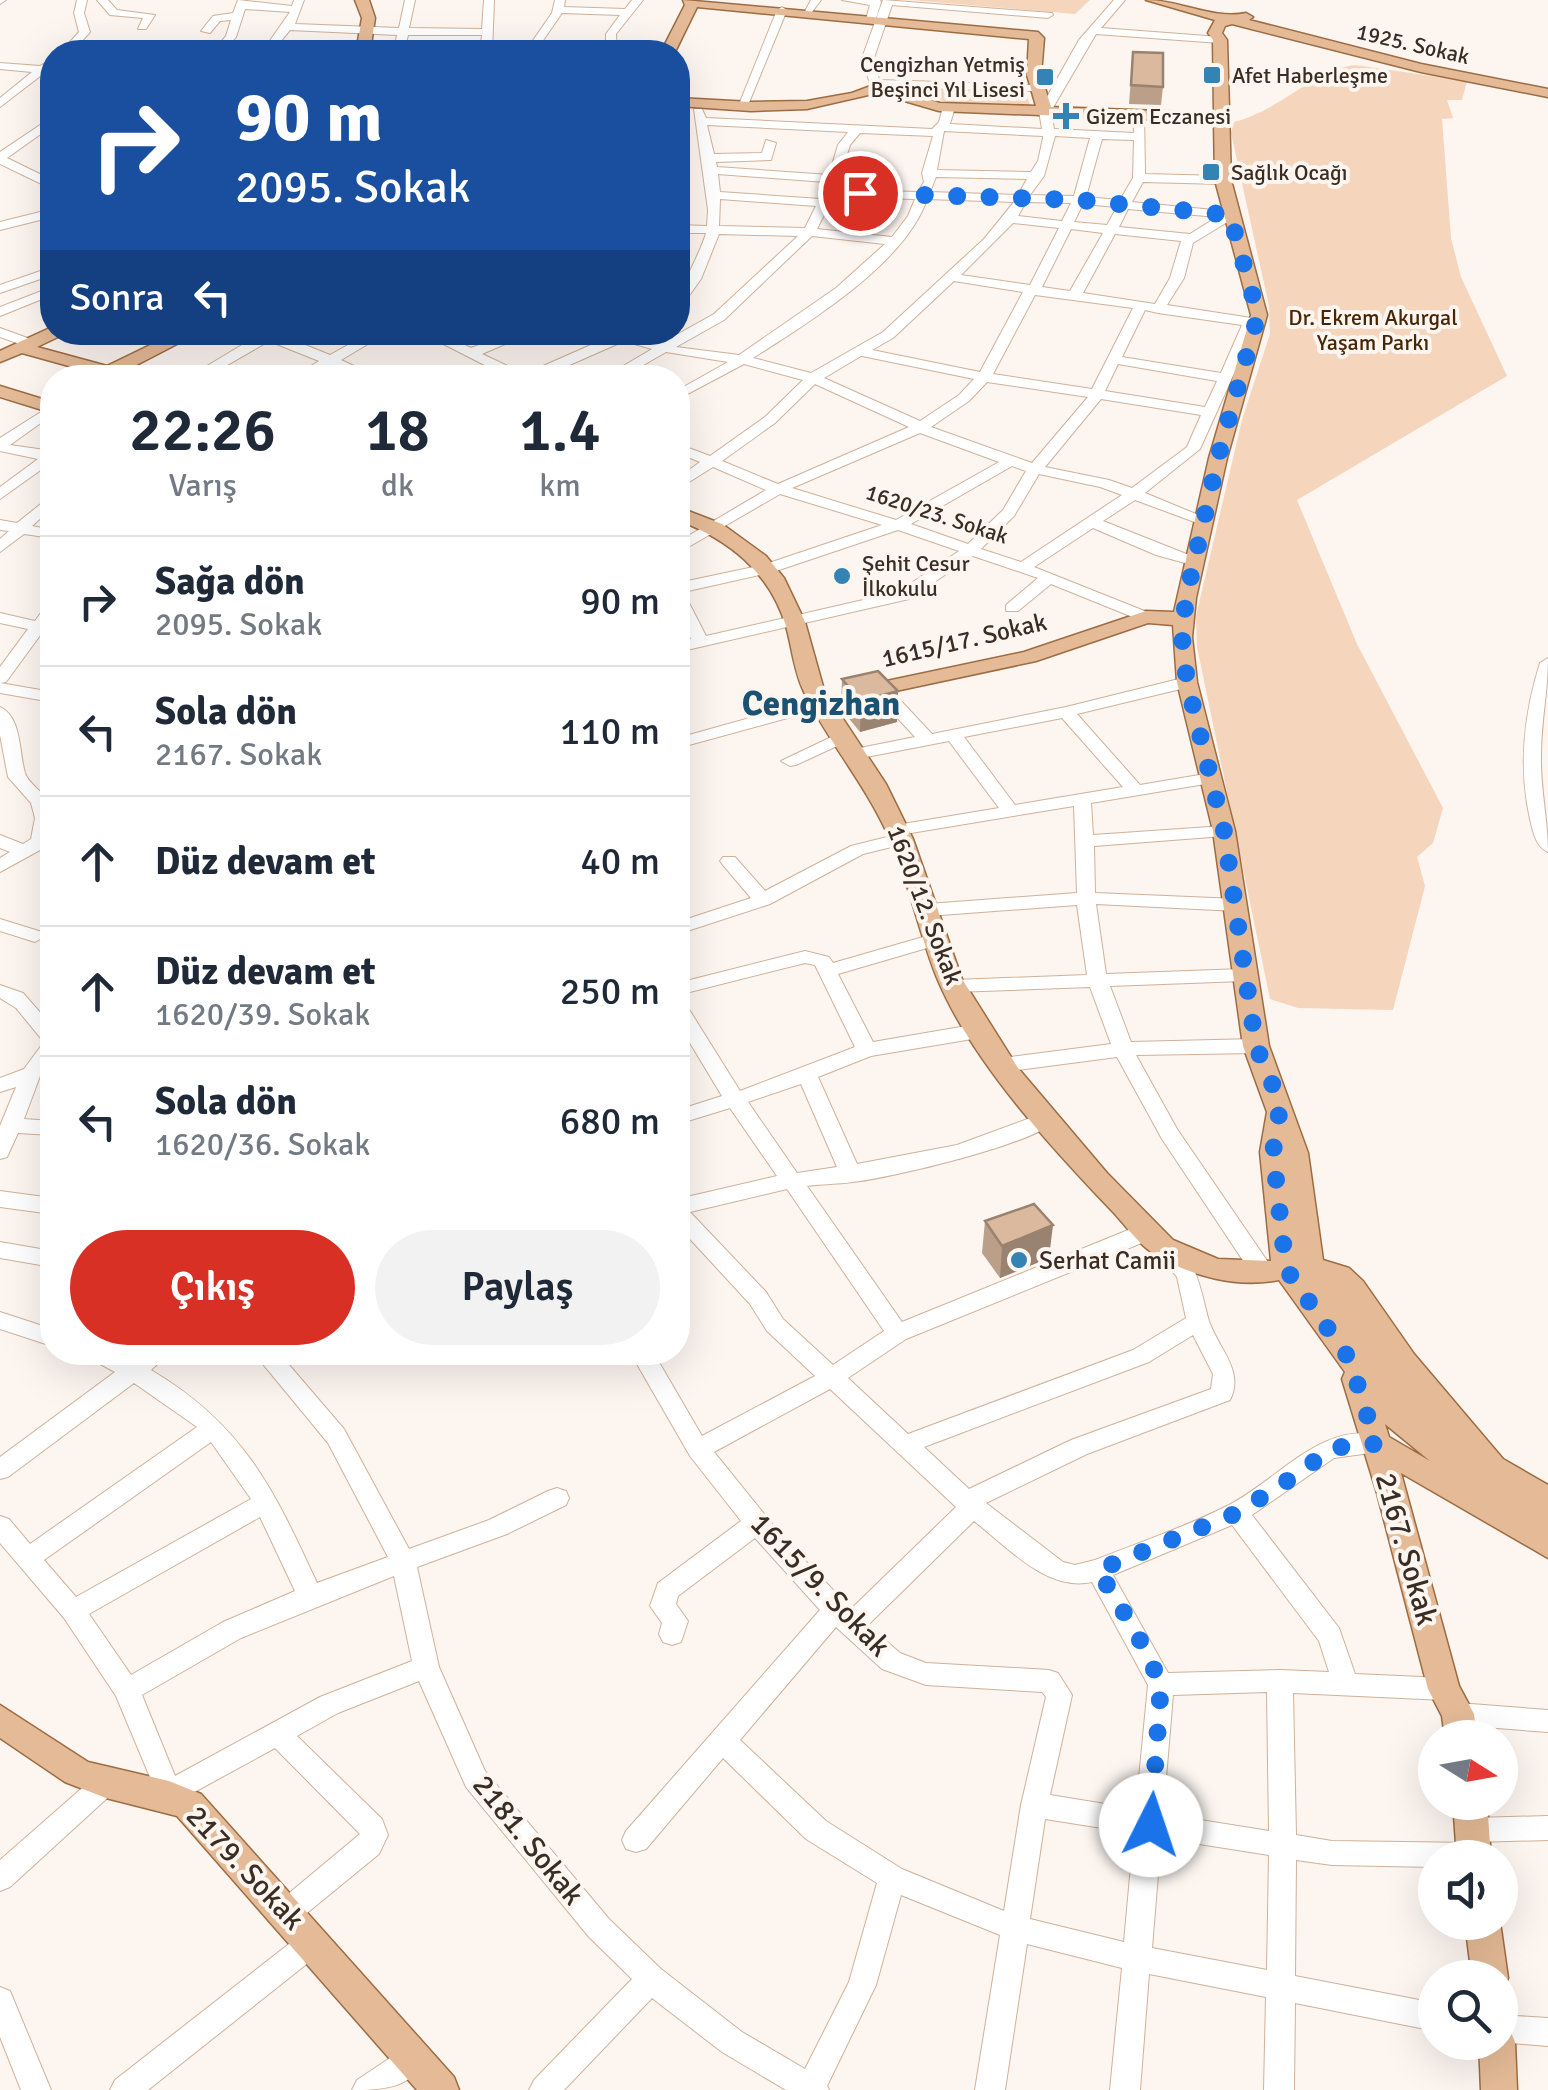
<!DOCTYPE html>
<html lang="tr">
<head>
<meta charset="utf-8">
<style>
  :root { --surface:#fff; --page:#f2f2f3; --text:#1f2937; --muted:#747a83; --line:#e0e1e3; --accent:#d93025 }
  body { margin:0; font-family:Signika,sans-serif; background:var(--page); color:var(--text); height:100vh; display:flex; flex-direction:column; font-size:38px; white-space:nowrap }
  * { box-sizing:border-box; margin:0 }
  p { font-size:32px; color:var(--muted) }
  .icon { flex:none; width:55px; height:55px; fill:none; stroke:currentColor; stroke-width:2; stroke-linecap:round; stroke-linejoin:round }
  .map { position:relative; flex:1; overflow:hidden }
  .side { position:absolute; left:40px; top:365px; width:650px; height:1000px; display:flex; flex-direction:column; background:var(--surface); border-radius:40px; box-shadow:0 10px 40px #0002 }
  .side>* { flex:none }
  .guide { position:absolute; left:40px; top:40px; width:650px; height:305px; border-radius:40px; box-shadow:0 10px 40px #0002; background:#1a4fa0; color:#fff; overflow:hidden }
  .needle { width:65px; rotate:101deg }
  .tools { position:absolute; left:1418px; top:1720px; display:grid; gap:20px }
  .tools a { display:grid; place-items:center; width:100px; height:100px; border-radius:50%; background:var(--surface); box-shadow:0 10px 40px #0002; font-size:50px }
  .pin { position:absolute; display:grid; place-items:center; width:85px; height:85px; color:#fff; margin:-42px; border:5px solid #fff; border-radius:50%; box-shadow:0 2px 10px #0007 }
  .me { position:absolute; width:110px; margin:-55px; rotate:4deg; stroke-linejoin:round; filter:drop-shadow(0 0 8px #0008) }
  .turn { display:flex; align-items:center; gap:35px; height:210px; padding:0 30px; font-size:45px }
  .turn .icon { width:130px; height:130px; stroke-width:2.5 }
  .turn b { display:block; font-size:70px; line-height:85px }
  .then { display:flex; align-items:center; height:95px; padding:0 30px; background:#0003; gap:20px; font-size:38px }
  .eta { display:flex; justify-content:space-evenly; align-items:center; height:170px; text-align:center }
  .eta b { font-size:60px; font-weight:600; line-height:70px }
  .button { display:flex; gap:20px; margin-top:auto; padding:20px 30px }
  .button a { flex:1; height:115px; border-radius:60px; background:var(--accent); color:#fff; font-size:40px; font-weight:600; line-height:115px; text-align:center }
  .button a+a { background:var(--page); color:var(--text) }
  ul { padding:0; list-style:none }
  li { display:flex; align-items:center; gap:30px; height:130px; padding:0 30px; border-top:2px solid var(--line) }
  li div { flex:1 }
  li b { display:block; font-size:38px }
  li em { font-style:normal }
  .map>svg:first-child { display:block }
  .green { fill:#f6d5bd }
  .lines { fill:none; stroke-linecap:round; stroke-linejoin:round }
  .minor-casing { stroke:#d0b199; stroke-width:2 }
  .major-casing { stroke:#9e6c42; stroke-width:3 }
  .minor { fill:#fff; fill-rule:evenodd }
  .major { fill:#e5bb97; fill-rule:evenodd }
  .wall { fill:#bc9f89 }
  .shaded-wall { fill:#99826f }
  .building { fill:#dbb99f; stroke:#99826f; stroke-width:2.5 }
  .route { stroke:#1a73e8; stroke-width:18; stroke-dasharray:0 32.4 }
  .poi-dot { fill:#3383b5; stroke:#fcf5f0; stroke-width:4 }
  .labels { text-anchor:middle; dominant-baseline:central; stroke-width:8; stroke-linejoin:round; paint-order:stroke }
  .far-street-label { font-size:22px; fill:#3a2d23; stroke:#fcf5f0 }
  .far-poi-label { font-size:22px; fill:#3a2d23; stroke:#fcf5f0; text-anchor:start }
  .far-park-label { font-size:22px; fill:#472505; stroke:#fcf5f0 }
  .street-label { font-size:25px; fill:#3a2d23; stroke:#fcf5f0 }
  .poi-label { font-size:25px; fill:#3a2d23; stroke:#fcf5f0; text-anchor:start }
  .near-street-label { font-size:30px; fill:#3a2d23; stroke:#fcf5f0 }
  .district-label { font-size:35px; font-weight:bold; fill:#1a5274; stroke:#fcf5f0 }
</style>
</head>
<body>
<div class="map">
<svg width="1548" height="2090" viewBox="0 0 1548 2090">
  <rect width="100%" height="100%" fill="#fcf5f0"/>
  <path class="green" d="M910,0H1090L1075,14Z
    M1355,65L1467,81L1462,100H1447L1453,118L1442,119L1451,238L1461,277L1507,376L1297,500L1357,644L1443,808L1433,843L1417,857L1425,886L1393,1010L1298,1008L1270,999L1197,647L1196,616L1242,420L1270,334L1269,306L1231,133L1234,122C1283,109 1311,71 1355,65Z
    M896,87L1025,90L1031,108L953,104Z"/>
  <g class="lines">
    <g class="minor-casing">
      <path id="minor" d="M0,0H6L0,4Z
        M77,0H87L84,13L90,32L72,52H61L79,32L74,13Z
        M97,0H108L117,10L155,15L146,29H138L143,18L110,15Z
        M238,0L292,6L294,0H304L295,24L399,28L405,0H415L409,28L482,29L484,0H494L492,52H480L482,35H408L404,52H394L397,35L290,30L272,52H262L290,12L245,9L236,37L224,52H213L226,36L231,20L220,21L210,33L201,31L213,16L233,13Z
        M555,0H565L564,7L625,9L632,0H643L616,34L617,52H606V34L620,15L562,13L535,52H525L552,13Z
        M811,0H821L809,16L804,13Z
        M842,0H880L881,2L876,19L871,22L866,19L870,5Z
        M883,0L1052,13L1053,15L1048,18L892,5L874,58L879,80L1034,85L1040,88L1034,91L881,87L880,90H872L862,58Z
        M1114,0H1125L1101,28L1220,37L1225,40L1220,43L1096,34L1051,111L1054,129L1134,133V113L1144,111L1145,174L1223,176L1229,180L1223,184L1143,182L1132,202L1234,212V218L1193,243L1184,278L1167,305L1258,319L1265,323L1255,327L1200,449L1145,493L1213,521L1210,524H1200L1135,500L1103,521L1204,561L1196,566L1156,555L1093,528L1034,567L1152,614V620H1140L1051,584L1018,611H1006V605L1038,578L973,556L909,599L678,652V642L691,639L678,612V583L763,565L882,525L780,494L678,553V542L766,490L713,467L678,489V478L700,462L678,453V444L710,456L765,417L803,380L744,364L678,399V390L728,362L666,352L621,378H603L652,349L624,341L540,378H510L420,332H438L471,348L513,332H533L482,354L525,374L609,337L599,332H626L662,343L714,314L798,236L719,234L701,279L683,304L678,305C678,290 700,255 706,233H678V225L707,226L708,210L694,109H702L706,118L932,129L939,122L943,107L949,104L955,107L950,124L1042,129L1039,111L1079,40ZM707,125L848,132L838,145L829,175L717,167L716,162L771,160L776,143L766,140L762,153L714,154ZM944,131L1043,136V138L1038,161L1031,172L937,170ZM860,133L933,136L922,173L924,182L918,192L836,190L850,145ZM1055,136L1090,138L1074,196L1030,195L1044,176ZM1102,139L1134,140L1133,178L1120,200L1086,197ZM718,174L826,182L820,199L720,192ZM936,177L1027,179L1018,195L930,192ZM833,197L915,199L908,216L892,237L817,229ZM720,199L816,206L805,228L719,226ZM927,199L1014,202L984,239L883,332L811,373L753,358C808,323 906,263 927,199ZM1026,202L1071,203L1062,221L1018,216ZM1083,204L1117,207L1107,225L1074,222ZM1128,209L1217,217L1190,234L1119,227ZM1013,223L1059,228L1030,285L961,275ZM1071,229L1103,233L1070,291L1042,287ZM1115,234L1181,241L1170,278L1155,304L1083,293ZM812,236L885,244L836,288L739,355L676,347L724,320ZM954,281L1023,292L980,372L872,350L893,338ZM1035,295L1133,308L1092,389L993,374ZM1145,310L1158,313L1242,325L1221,373L1122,357ZM861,356H862L974,379L959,395L920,421L824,378ZM1118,364L1217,381L1205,407L1105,391ZM987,382L1088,397L1032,463L931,427L969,401ZM815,384L909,427L778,484L722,461L775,423ZM1101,399L1201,415L1187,447L1132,488L1109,480L1045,467ZM920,433L999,462L896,520L792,488ZM1012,466L1026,471L1003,510L968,544L911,524ZM1039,474L1100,487L1122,495L1021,562L981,549L1014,516ZM898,530L959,551L898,592L706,636L686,597L679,593L773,572Z
        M782,7L787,10L748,105L738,107L777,10Z
        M52,59V67L0,107V98L32,72L0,69V63L40,66Z
        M52,117V126L7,158L52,180V189L0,164V152Z
        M52,209V217L0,230V222Z
        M52,267V275L0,293V285Z
        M52,287V295L0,316V307Z
        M0,328L33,340L35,343L28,347L0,337Z
        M254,332H273L330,355L371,332H388L341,360L380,378H360L331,366L310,378H292L319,361L269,341L205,378H187L257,336Z
        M52,405V415L10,445L52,451V462L0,499V487L38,459L0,451V438Z
        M52,495V508L32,526L52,530V538L24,534L0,552V539L9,531L0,530V520L17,523Z
        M52,604V619L6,682L0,683L52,692V702L0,693V667L28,629L0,623V613L35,621L46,606Z
        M1548,658C1548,691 1541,722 1541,755C1540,788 1548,819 1548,852C1536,847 1533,832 1530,819C1518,766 1524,714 1540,663Z
        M1187,677L1195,682L1193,686L1077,714L1140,785L1211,773L1220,778L1211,783L1091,803L1093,835L1224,826L1233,831L1224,836L1094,846L1095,893L1237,899L1246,905L1237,911L1096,904L1106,974L1243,969L1253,975L1243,981L1110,986L1131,1042L1256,1039L1266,1046L1256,1053L1136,1055L1177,1129L1272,1268L1275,1274L1272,1280H1256L1162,1139L1117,1057L1003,1072L993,1065L1003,1058L1111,1044L1090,987L954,992L944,986L954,980L1087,975L1077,905L928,916L919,910L928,904L1077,893L1074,806L905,834L911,839L908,843L863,854L770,904L678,934V922L751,898L723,865L720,861L723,857H735L765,891L851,846L895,835L888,830L891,826L999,808L949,741L856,759L850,758L847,754L850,750L915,737L875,694V686H887L932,734L1066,707ZM1062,718L1123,787L1015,805L964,737Z
        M822,698L828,699V707L678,748V738Z
        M0,707C22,717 19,753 25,773C29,785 45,792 50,805C54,816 52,826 50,837L52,838V854L40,850L0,872V858L10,852L0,848V835L23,844L31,839L35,818L31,803L8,777L0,735Z
        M844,731L853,736L850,740L796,765L790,766L781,761Z
        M0,919L42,932L45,936L35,942L0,931Z
        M937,933L947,939L944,943L838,974L873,1042L978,1024L988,1031L978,1038L871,1056L818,1077L857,1164L957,1145L1049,1111L1059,1118C1038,1144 889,1178 853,1182C839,1184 822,1184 807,1186L902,1322L1138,1226H1154L1157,1232L1154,1238L906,1339L848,1378L908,1434L1133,1350L1186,1318L1177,1277L1155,1250L1158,1244C1194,1233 1202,1299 1209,1321C1218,1348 1245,1371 1230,1400L1087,1454L986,1503L1063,1562L1075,1565L1095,1560C1138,1543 1183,1528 1225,1507C1275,1484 1323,1417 1384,1437L1388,1444L1384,1451L1334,1458L1252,1515L1339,1628L1355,1674L1444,1678L1453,1681L1457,1689L1453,1697L1444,1700L1293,1693L1296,1835L1332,1841L1473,1843L1483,1846L1487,1855L1435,1858V1867L1332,1865L1296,1860L1295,1976L1435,2003V2031L1295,2003L1294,2090H1264L1266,1997L1149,1974L1140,2090H1110L1122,1968L1027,1944L1005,2090H975L1000,1935L901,1895L876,1985L827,2086L829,2090H786L722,2052L652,1998L564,2090H529L534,2080L632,1979L589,1937L466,1787L419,1681L338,1713L297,1736L382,1819L388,1835L379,1854L296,1922L286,1926L276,1922L272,1913L276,1904L360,1834L275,1748L178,1801L169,1805L160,1801L116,1696L64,1618L0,1543V1516L9,1519L30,1544L197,1427L134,1383L8,1477L0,1479V1457L115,1372L89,1358L86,1352H118L132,1360L142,1352H170L151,1370C244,1425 274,1490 317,1583L388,1557L328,1443L253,1352H278L344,1429L409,1549L489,1520L548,1491L557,1488L566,1491L569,1498L566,1505L507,1534L417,1567L439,1667L485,1771L609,1919L661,1969L742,2032L805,2069L849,1982L877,1883L806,1839L723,1758L646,1849L636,1852L626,1849L622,1840L626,1831L820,1610L755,1538L678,1596L676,1604L688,1621L681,1642L672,1645L663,1642L659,1634L662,1623L650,1606L658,1583L741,1521L690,1456L630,1352H653L702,1436L815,1376L767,1331L750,1304L678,1226V1199L777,1176L730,1108L678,1124V1110L722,1096L678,1023V1002L685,1003L740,1091L855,1047L815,965L805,963L678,995V983L805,951L829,957L833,963ZM801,1084L837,1167L797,1173L748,1102ZM787,1189L884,1331L833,1365L783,1319L766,1292L690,1212ZM1193,1335L1213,1374L1211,1389L1071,1440L969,1489L924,1447L1149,1362ZM830,1389L956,1507L851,1609L782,1536L714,1452ZM211,1442L251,1499L76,1597L44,1560ZM260,1517L295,1591L223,1622L131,1675L89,1614ZM974,1521C1008,1547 1046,1592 1092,1582L1148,1685L1136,1809L1050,1795L1072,1695L1058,1673L1049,1670L926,1663L900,1653L868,1625ZM1232,1525L1319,1641L1329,1672L1280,1670L1168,1673L1113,1575ZM394,1576L412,1661L320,1697L175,1776L142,1695L241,1638ZM836,1627L882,1669L926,1685L1042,1692L1046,1697L1021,1805L1004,1911L902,1869L826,1821L740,1740ZM1267,1692L1269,1831L1163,1814L1173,1695ZM1045,1819L1134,1833L1124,1942L1030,1919ZM1161,1838L1269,1855L1267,1970L1152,1948Z
        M0,985L23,993L52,1026V1060L40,1076L24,1119L52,1121V1135L18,1133L7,1157L0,1159V1126L16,1087L0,1092V1078L24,1069L44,1042L16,1008L0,998Z
        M0,1191L52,1198V1214L0,1207Z
        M0,1242L52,1251V1267L0,1258Z
        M0,1312L52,1329V1346L0,1329Z
        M1458,1703L1548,1710V1732L1458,1725L1449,1722L1445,1714L1449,1706Z
        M106,1771L115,1775L119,1783L115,1791L10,1887L0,1891V1860L97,1775Z
        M1548,1816V1840L1474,1842L1464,1839L1460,1830L1464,1821L1474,1818Z
        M313,1929L323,1933L327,1942L323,1951L148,2090H110L115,2080L303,1933Z
        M0,1987L10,1991L51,2090H21L0,2037Z
        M1500,2015L1548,2018V2046L1499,2042Z
        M411,2044L421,2048L426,2058C412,2089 381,2090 352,2090L357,2080Z"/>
    </g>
    <g class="major-casing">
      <path id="major" d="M355,0H369L375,18L370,52H356L362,18Z
        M683,0L1038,32L1044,38L1041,75L1051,107L1214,113L1213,40L1208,33L1215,20L1146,0C1179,0 1214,20 1246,13L1253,17L1249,20L1421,64L1548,89V97L1421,72L1232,24L1225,26L1222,33L1227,40L1231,180L1267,315L1227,458L1196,598L1192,637L1197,682L1235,831L1269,1046L1308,1153L1323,1260L1349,1268L1363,1281L1414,1354L1503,1459L1548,1485V1558L1401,1473L1459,1686L1474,1714L1477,1738H1445L1442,1716L1428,1689L1377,1493L1342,1379L1345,1372L1279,1280C1237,1288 1193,1277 1156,1255C1140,1246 1126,1226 1114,1213C1051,1147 972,1062 937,978C918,931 909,880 888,835C865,784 828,741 804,692C794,672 792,647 786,626C769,571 729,540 678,520V507L722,524L766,556L784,578L805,622L824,690L886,784L913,839L962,979L1018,1068L1107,1173L1173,1240L1218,1259L1271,1261L1260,1152L1267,1112L1243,1046L1213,831L1177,682L1173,625L1148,623L1036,661L863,698L852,692L863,686L1024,652L1146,611L1174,612L1209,458L1251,315L1215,180L1214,122L939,111L877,93L807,109L751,111L678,106V98L751,102L807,101L852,93L876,84L940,103L1036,106L1027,75L1029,39L697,7L675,52H661L685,5ZM1385,1424L1430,1461L1389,1437Z
        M52,327V332H62L60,336L37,347L107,366L177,332H200L125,371L139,378H95L94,373L22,353L0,362V351Z
        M0,386L52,402V413L0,397Z
        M0,1705L88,1762L169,1781L201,1794L454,2077L459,2090H417L177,1816L106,1798L65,1782L0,1738Z
        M1453,1802H1487L1491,1858H1457Z
        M1465,1922H1500L1508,1978L1503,1990L1500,1978H1472Z
        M1500,2026L1510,2030L1515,2042L1517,2090H1481L1479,2042H1500Z"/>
    </g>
    <use href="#minor" class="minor"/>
    <use href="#major" class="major"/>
  </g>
  <path class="wall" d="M1133,52L1163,87L1161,105L1129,104Z
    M842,679L898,691L897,722L860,732L841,709Z
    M985,1221L1049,1258L1000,1278L982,1253Z"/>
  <path class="shaded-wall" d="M898,691L897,722L860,732L861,701Z
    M1053,1225L1049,1258L1000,1278L1002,1246Z"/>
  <path class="building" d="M1133,52L1163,53V87L1131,85Z
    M878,671L898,691L861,701L842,679Z
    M1034,1204L1053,1225L1002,1246L985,1221Z"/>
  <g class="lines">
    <path class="route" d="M860,193L1080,200L1230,215L1258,315L1218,458L1186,598L1182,637L1187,682L1224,831L1256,1046L1276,1093L1279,1114L1273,1152L1286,1269L1350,1360L1376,1444L1349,1445L1327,1451L1301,1472L1237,1513L1098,1570L1137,1634L1161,1684L1151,1825"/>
  </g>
  <g class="poi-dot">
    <rect x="1202" y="65" width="20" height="20" rx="5"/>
    <rect x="1035" y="67" width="20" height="20" rx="5"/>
    <path d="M1061 101h10v10h10v10h-10v10h-10v-10h-10v-10h10z"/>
    <rect x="1201" y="162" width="20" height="20" rx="5"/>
    <circle cx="842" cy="576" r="10"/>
    <circle cx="1019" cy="1260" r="10"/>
  </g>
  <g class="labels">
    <g class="far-street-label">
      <text transform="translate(1413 44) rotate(13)">1925. Sokak</text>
      <text transform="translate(937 514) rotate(18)">1620/23. Sokak</text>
    </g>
    <g class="far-poi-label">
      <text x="1025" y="64" text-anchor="end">Cengizhan Yetmiş<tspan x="1025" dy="25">Beşinci Yıl Lisesi</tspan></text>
      <text x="1232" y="75">Afet Haberleşme</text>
      <text x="1086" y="116">Gizem Eczanesi</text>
      <text x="1231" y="172">Sağlık Ocağı</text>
      <text x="862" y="563">Şehit Cesur<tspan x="862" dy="25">İlkokulu</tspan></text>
    </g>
    <g class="far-park-label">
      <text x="1373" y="317">Dr. Ekrem Akurgal<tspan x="1373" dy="25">Yaşam Parkı</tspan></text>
    </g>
    <g class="street-label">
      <text transform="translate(964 640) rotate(-13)">1615/17. Sokak</text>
      <text transform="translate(925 905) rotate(69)">1620/12. Sokak</text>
    </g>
    <g class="poi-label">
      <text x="1039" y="1260">Serhat Camii</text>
    </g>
    <g class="near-street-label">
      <text transform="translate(1406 1549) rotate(74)">2167. Sokak</text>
      <text transform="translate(820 1585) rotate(46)">1615/9. Sokak</text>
      <text transform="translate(528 1840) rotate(51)">2181. Sokak</text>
      <text transform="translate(245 1868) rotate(47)">2179. Sokak</text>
    </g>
    <g class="district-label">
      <text x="821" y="703">Cengizhan</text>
    </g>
  </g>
</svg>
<div class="tools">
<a><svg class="needle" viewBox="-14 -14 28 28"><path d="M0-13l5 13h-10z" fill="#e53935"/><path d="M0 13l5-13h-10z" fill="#747a83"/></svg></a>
<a><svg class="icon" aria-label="sound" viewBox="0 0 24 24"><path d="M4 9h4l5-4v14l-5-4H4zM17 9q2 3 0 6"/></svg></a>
<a><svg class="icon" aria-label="search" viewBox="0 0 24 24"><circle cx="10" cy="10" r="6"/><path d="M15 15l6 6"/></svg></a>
</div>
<div class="pin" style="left:860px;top:193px;background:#d93025"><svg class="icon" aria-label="arrive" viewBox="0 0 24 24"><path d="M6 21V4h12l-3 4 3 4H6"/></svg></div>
<svg class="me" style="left:1151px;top:1825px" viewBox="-20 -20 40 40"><circle r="19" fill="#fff"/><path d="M0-13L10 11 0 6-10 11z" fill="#1a73e8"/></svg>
<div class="guide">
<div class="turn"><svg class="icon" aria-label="right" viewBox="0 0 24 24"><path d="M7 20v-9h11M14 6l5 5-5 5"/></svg><div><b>90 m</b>2095. Sokak</div></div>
<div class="then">Sonra<svg class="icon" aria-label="left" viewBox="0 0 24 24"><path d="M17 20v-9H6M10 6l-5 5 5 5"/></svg></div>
</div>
<section class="side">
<div class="eta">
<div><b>22:26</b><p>Varış</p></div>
<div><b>18</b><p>dk</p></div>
<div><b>1.4</b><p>km</p></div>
</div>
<ul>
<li><svg class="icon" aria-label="right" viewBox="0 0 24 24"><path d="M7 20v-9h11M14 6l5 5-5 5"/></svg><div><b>Sağa dön</b><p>2095. Sokak</p></div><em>90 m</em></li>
<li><svg class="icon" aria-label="left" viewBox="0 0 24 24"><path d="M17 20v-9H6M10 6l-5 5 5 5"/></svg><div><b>Sola dön</b><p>2167. Sokak</p></div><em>110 m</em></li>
<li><svg class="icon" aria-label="ahead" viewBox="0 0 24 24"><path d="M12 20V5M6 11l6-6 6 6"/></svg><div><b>Düz devam et</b></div><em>40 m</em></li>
<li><svg class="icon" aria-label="ahead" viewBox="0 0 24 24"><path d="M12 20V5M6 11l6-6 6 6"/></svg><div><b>Düz devam et</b><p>1620/39. Sokak</p></div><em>250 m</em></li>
<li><svg class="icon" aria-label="left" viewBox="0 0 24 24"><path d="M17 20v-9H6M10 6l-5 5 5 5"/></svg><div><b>Sola dön</b><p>1620/36. Sokak</p></div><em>680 m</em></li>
</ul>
<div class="button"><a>Çıkış</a><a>Paylaş</a></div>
</section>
</div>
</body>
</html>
